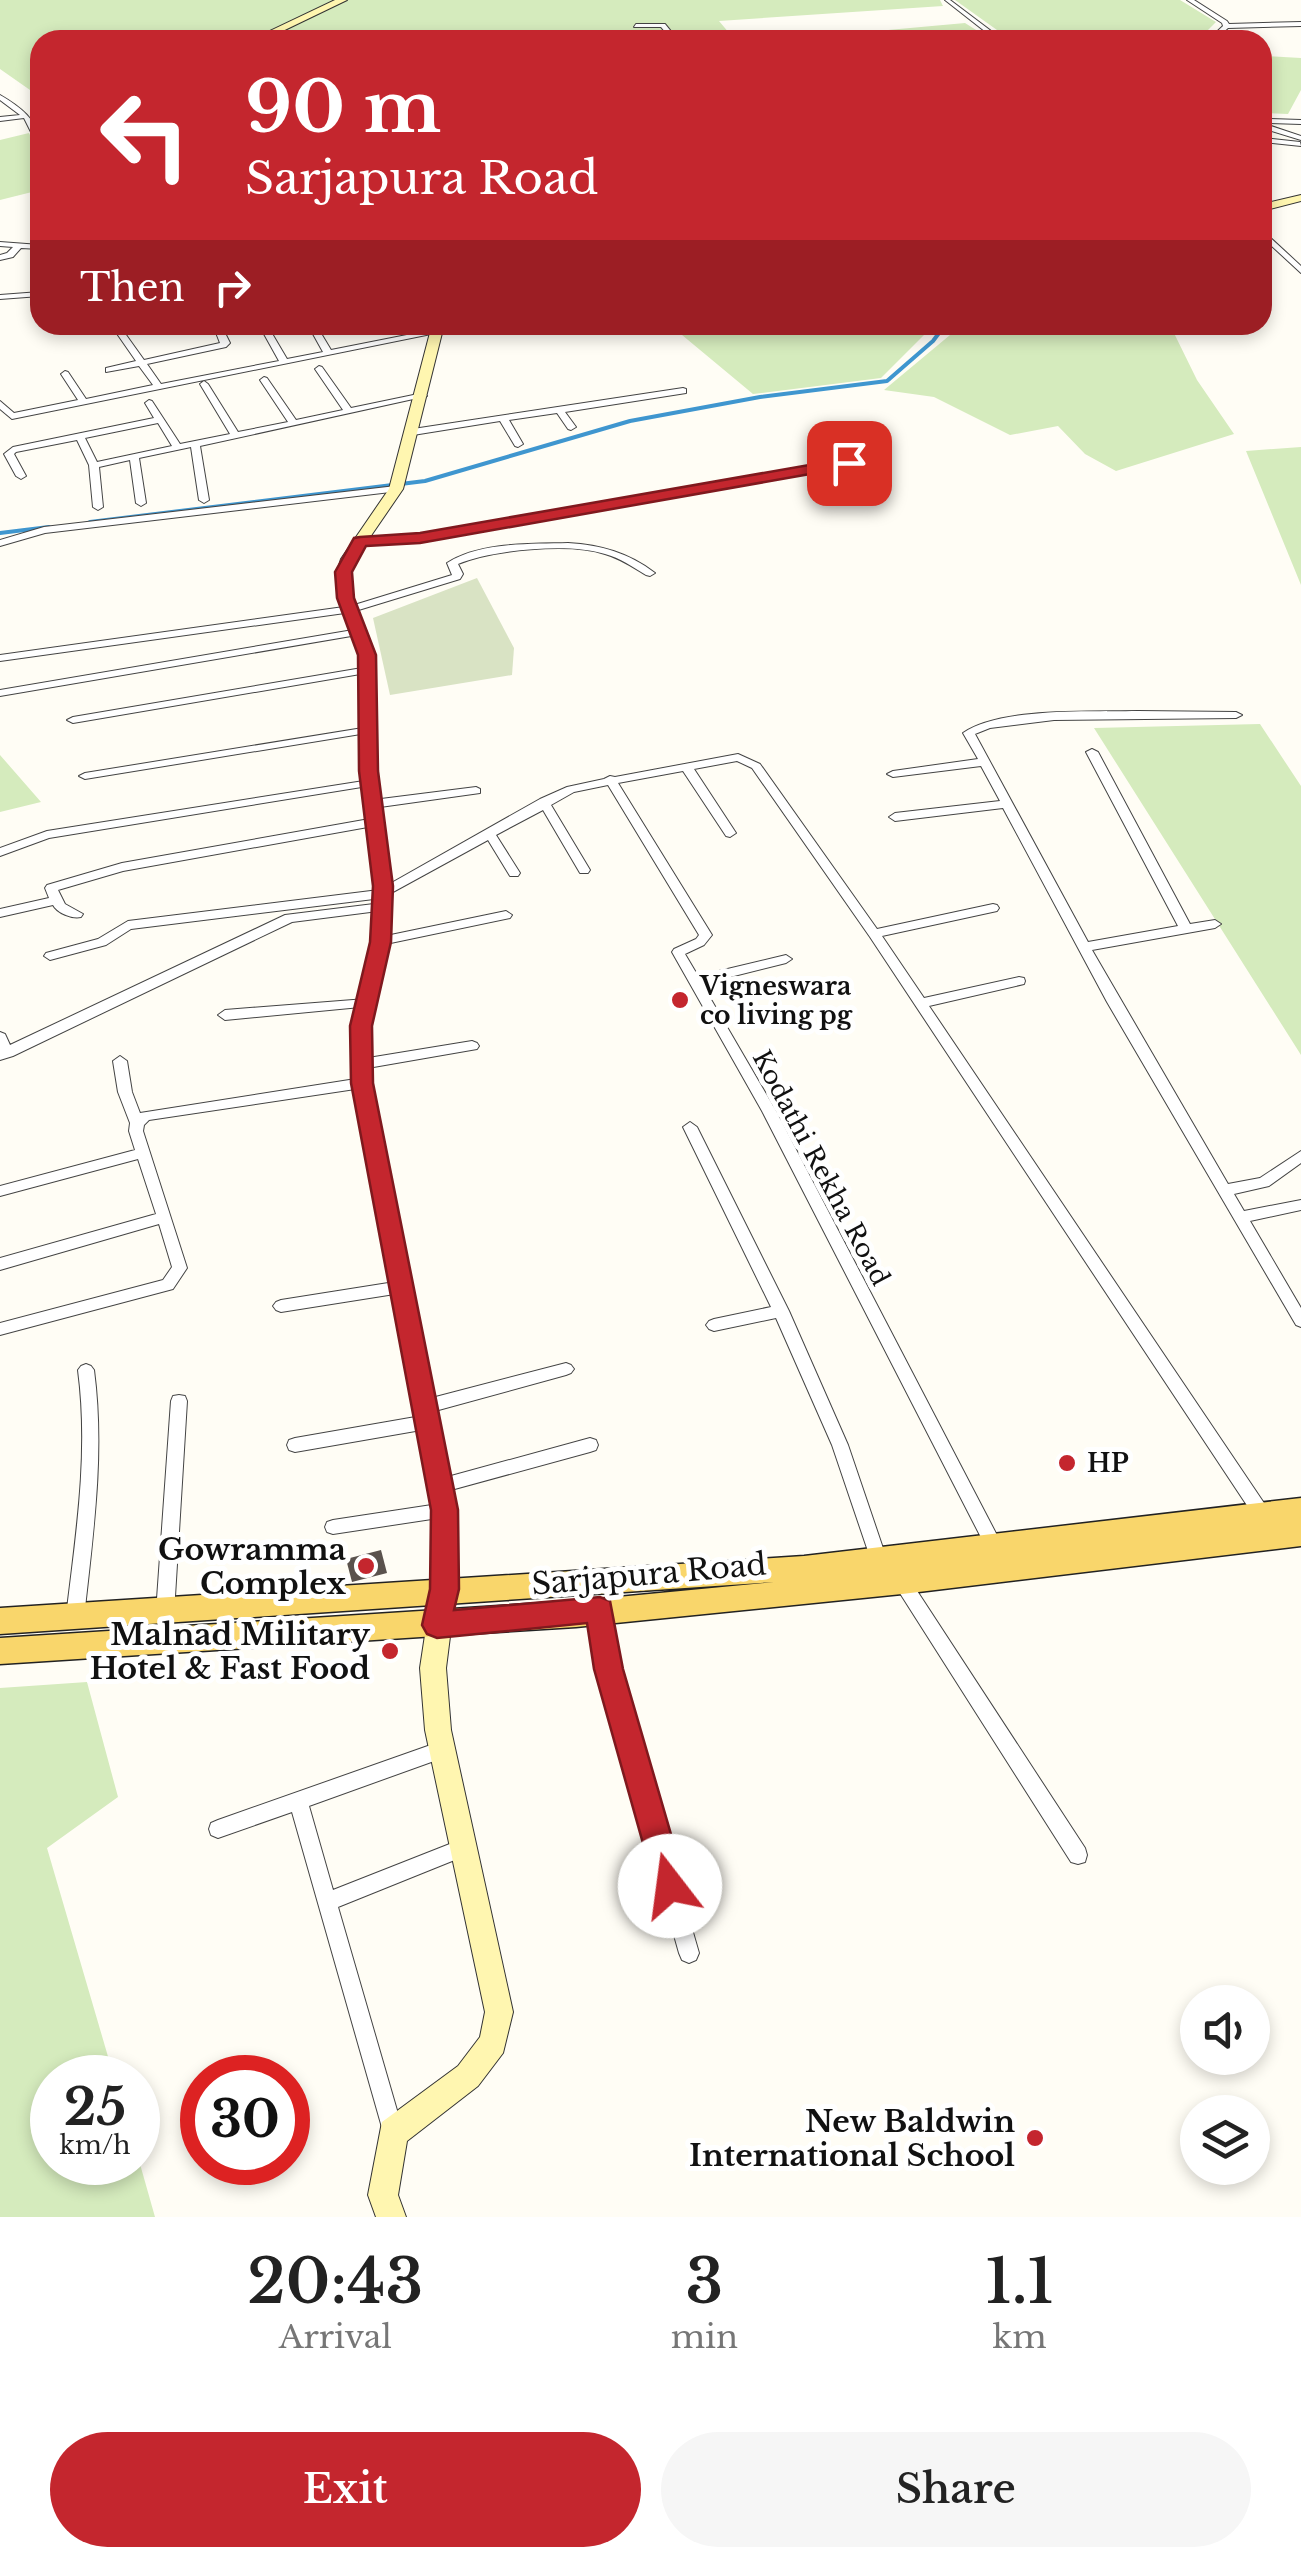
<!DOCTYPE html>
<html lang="en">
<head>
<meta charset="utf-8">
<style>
  :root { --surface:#fff; --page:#f6f6f6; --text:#222; --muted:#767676; --accent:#c4262e }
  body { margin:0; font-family:"Libre Baskerville",serif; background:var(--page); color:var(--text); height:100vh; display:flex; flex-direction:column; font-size:38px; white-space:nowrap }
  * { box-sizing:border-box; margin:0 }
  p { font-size:32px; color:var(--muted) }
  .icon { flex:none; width:55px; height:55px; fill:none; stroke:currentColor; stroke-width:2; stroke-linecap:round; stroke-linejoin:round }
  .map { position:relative; height:2217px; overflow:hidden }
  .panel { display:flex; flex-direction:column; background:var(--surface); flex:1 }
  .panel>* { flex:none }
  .guide { position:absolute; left:30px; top:30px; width:1242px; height:305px; border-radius:30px; box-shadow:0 5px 15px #0003; background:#c4262e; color:#fff; overflow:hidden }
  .tools { position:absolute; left:1180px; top:1985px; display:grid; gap:20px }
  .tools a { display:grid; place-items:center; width:90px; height:90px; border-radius:50%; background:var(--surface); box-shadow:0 5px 15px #0003; font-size:50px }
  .speed { position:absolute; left:30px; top:2055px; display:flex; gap:20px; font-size:50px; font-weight:700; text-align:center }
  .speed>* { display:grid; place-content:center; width:130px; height:130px; border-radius:50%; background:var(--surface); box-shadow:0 5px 15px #0003; line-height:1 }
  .speed small { font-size:25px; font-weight:400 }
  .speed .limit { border:15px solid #d22; background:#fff; color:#111 }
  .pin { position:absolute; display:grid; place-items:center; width:85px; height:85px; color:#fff; margin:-42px; border-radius:20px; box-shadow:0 5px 15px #0006 }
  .me { position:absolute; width:110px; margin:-55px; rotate:345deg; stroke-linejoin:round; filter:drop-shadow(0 0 8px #0008) }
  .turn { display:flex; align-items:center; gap:35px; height:210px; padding:0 50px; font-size:45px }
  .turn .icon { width:130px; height:130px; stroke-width:2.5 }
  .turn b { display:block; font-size:70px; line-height:85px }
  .then { display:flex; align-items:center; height:95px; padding:0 50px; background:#0003; gap:20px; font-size:38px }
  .eta { display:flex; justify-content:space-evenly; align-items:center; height:170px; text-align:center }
  .eta b { font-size:60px; font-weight:600; line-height:70px }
  .button { display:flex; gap:20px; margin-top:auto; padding:20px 50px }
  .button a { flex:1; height:115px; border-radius:60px; background:var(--accent); color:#fff; font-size:40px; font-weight:600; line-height:115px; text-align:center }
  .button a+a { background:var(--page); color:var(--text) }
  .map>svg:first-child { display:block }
  .green { fill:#d5ebbd }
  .cemetery { fill:#d9e3c4 }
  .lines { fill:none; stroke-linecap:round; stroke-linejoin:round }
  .stream { stroke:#3f96cf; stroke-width:4 }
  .building { fill:#5a524d }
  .street-casing { stroke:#444; stroke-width:2 }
  .secondary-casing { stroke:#333; stroke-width:2 }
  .primary-casing { stroke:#222; stroke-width:3 }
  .street { fill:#fff; fill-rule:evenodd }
  .secondary { fill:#fff6b0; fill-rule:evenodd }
  .primary { fill:#f9d66b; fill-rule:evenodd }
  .route { fill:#c4262e; stroke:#7f191e; stroke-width:2.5 }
  .poi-dot { fill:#c4262e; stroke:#fff; stroke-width:4 }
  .labels { text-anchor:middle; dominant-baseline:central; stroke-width:10; stroke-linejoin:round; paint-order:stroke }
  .poi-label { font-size:25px; font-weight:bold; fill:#111; stroke:#fff; text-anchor:start }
  .street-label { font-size:25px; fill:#111; stroke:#fff }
  .near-poi-label { font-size:30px; font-weight:bold; fill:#111; stroke:#fff; text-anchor:end }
  .near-street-label { font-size:30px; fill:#111; stroke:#fff }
</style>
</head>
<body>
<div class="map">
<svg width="1301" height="2217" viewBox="0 0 1301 2217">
  <rect width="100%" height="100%" fill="#fffdf5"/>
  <path class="green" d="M0,0H940L943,6L719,21L735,40H40V97L0,69Z
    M955,0H1180L1216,22L1198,40H1011Z
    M965,23L992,40H778Z
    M1263,56L1301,58V90L1288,114L1263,113Z
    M29,133L40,156V190L0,200V140Z
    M670,325H934L881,378L753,394Z
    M962,325H1170L1197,380L1234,434L1116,471L1085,454L1058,426L1010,435L934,397L884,390Z
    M1301,447V585L1246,451Z
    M1260,724L1301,786V1055L1094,728Z
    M0,755L41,802L0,812Z
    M87,1682L118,1797L47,1848L114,2077L52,2078V2162H138V2157L155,2217H0V1688Z"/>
  <path class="cemetery" d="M477,578L514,648L512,675L390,695L373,618Z"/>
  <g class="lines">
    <path class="stream" d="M90,522L425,481L630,421L760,397L887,381L933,341L945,325
      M0,533L49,527"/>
  </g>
  <path class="building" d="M381,1550L387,1573L352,1582L346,1559Z"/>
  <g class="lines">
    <g class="street-casing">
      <path id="street" d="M945,0H950L1003,40H996Z
        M1187,0H1194L1227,21L1229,24L1301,22V26L1228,28L1215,40H1208L1223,26L1222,23Z
        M636,24H665L678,40H672L661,27H634Z
        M0,95C19,106 39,120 40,144L36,142L24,118L0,121V117L20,115L0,100Z
        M1270,119L1301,120V124L1267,123Z
        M1262,123L1301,136V140L1262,128Z
        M1262,138L1300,142L1301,146L1262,142Z
        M1262,230L1301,266V273L1262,237Z
        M0,242L40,245V249L21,248L13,257L0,260V255L7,253L13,247L0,246Z
        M40,292V296L0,299V295Z
        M111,325H119L144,360L220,343L213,325H221L230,343L226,347L147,364L161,384L279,361L259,325H267L287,359L323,352L308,325H316L331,350L437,329L441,332L12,419L0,409V401L14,413L78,400L61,374L65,371L68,372L86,399L153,385L139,366L106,372V368L136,361Z
        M319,366L322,367L351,408L423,393L427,396L200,446L209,500L204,503L199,500L191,447L139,458L146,503L141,506L136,503L130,460L99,467L103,507L98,510L93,507L89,465L77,440L16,452L14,454L26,476L21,479L16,476L4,454L13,447L154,418L145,403L149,400L152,401L180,444L230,434L200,384L204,381L208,384L238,432L288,422L260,380L264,377L267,378L296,420L343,410L315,369ZM158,423L172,446L97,462L85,438Z
        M683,388L686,389V393L565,412L576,427L571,430L568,429L557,413L509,420L523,444L518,447L515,446L500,421L413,435L408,432L413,429Z
        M833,426L838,429L854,463L852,465L420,541L360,544L355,541L360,538L420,535L843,461L828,429Z
        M396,486L401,489L399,491L45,533L0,546V540L44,527Z
        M568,543C601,545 629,553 655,573L650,576L646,575C633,567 620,558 605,554C569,542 492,550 458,564L463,574L460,579L352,612L0,661V655L351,606L452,575L447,563C480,542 530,544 568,543Z
        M359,629L363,630V634L0,696V690Z
        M368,667L372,668V672L73,723L67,720L73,717Z
        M1138,711L1236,712L1242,715L1236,718L1054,720L990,728L975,734L1088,942L1178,926L1086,752L1092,749L1098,752L1190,924L1215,920L1221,924L1215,928L1092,950L1228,1184L1260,1178L1301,1151V1163L1269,1186L1234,1194L1244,1211L1301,1200V1210L1250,1221L1301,1308V1327L1296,1325L1107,1002L1003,808L895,821L889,817L895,813L1000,801L981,766L893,777L887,774L893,771L978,759L963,733C1001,707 1092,712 1138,711Z
        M369,727L373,728V732L85,779L79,776L85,773Z
        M738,754L760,764L877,929L993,904L997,905L999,908L997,911L882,936L924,998L1019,977L1024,978L1025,981L1024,984L929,1006L1268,1509L1270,1514L1268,1519L1262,1521L1256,1519L870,937L752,768L737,761L694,769L736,833L730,837L726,836L683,771L618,783L712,935L704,945L685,954L698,976L786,955L792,959L786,963L702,984L776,1111L1000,1541L1002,1546L1000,1551L994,1553L988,1551L762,1111L672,952L674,949L696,939L699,935L608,785L574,792L551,805L590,870L588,873H580L543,810L496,835L520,873L518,876H510L488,840L382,898L131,929L106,945L50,960L44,956L46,953L98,939L128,921L379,890L540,799L567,787L604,779L610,776L615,777Z
        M370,780L376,783L374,785L49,838L0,856V848L47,831Z
        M476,787L480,789V793L373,808L367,804L373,800Z
        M375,818L381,822L379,825L123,871L58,890L65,904L83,914L81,917C72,919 57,913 53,905L0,917V909L49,898L45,888L47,885L122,863Z
        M382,903L388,907L386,910L292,922L13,1056L0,1060V1032L5,1034L10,1045L285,915Z
        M506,911L512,915L510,918L381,945L375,941L381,937Z
        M366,999L373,1003L371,1006L225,1020L218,1015L225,1010Z
        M472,1041L477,1043L479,1046L477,1049L362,1069L355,1064L362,1059Z
        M120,1056L127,1061L132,1092L140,1113L362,1078L369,1083L362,1088L149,1120L144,1125L143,1131L187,1268L173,1289L0,1335V1323L163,1280L172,1267L159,1224L0,1270V1258L156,1214L138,1159L0,1196V1186L135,1150L129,1131L130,1123L118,1092L113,1061Z
        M690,1122L697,1127L789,1311L848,1445L887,1560L885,1565L879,1567L873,1565L871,1560L832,1445L776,1318L714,1331L709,1329L706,1325L709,1321L714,1319L771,1307L683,1127Z
        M401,1281L406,1283L408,1287L406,1291L401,1293L281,1312L276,1310L273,1306L276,1302L281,1300Z
        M566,1363L571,1365L574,1369L571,1373L566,1375L424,1414L418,1412L416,1407L418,1402L424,1400Z
        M86,1364L91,1366L94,1370C105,1453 93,1534 84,1617L81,1622L75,1625L69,1622L66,1617C76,1534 89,1453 78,1370L81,1366Z
        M179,1395L185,1396L187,1401L174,1613L171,1618L165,1621L159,1618L156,1613L171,1401L173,1396Z
        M427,1415L433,1417L435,1422L433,1427L427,1429L295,1452L289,1450L287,1445L289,1440L295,1438Z
        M590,1438L596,1440L598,1445L596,1450L590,1452L440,1493L434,1491L432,1486L434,1481L440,1479Z
        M445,1503L451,1505L453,1510L451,1515L445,1517L333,1534L327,1532L325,1527L327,1522L333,1520Z
        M902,1574L908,1577L1085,1848L1087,1855L1085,1862L1078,1864L1071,1862L896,1587L894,1582L896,1577Z
        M600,1602L606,1605L609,1610L617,1669L699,1953L696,1960L689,1963L682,1960L679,1953L599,1669L591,1610L594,1605Z
        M442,1741L448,1744L451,1750L448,1756L309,1806L333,1890L465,1838L472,1841L474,1847L472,1853L338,1907L403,2131L400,2138L393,2141L386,2138L383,2131L292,1812L218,1838L211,1835L209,1829L211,1823L218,1820Z"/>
    </g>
    <g class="secondary-casing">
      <path id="secondary" d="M335,0H347L264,40H251Z
        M1301,195V201L1262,211V204Z
        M432,325H444L403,489L355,559L351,572L353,598L375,655L376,771L392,886L390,941L371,1026L372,1083L457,1510L456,1589L446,1668L451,1730L513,2012L503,2053L478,2086L407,2141L398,2195L406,2217H376L368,2195L382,2122L458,2066L480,2037L485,2012L425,1730L420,1668L432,1589L433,1510L352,1083L351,1026L372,941L374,886L360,771L359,655L339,598L337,572L341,559L389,489Z"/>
    </g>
    <g class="primary-casing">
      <path id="primary" d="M1301,1498V1522L849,1575L1301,1522V1546L902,1594L576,1627L0,1664V1638L576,1601L774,1582L0,1634V1608L804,1556Z"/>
    </g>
    <use href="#street" class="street"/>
    <use href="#secondary" class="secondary"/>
    <use href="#primary" class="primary"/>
  </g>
  <path class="route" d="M849,458L857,463L855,466L420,543L366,546L352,572L354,598L376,655L378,771L393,886L391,942L372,1026L373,1083L458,1510L459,1589L454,1610L600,1597L610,1601L623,1669L686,1886L681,1897L670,1901L659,1897L655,1886L594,1669L587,1623L437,1638L427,1634L422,1625L430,1589L431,1510L351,1083L350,1026L370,942L373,886L359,771L358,655L337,598L335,572L354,538L360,537L420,533Z"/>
  <g class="poi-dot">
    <circle cx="680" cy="1000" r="10"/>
    <circle cx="1067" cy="1463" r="10"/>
    <circle cx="366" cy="1566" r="10"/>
    <circle cx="390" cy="1651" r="10"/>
    <circle cx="1035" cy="2138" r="10"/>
  </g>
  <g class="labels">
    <g class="poi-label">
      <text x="700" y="986">Vigneswara<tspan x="700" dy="29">co living pg</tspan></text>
      <text x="1087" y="1463">HP</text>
    </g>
    <g class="street-label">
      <text transform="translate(821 1168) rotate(62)">Kodathi Rekha Road</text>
    </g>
    <g class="near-poi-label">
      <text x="346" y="1549">Gowramma<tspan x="346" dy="34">Complex</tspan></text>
      <text x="370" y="1634">Malnad Military<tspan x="370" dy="34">Hotel &amp; Fast Food</tspan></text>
      <text x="1015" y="2121">New Baldwin<tspan x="1015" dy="34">International School</tspan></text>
    </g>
    <g class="near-street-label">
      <text transform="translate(649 1574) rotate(-5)">Sarjapura Road</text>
    </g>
  </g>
</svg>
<div class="tools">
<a><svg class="icon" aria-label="sound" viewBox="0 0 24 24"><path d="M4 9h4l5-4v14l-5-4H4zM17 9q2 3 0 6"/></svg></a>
<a><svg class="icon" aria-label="layers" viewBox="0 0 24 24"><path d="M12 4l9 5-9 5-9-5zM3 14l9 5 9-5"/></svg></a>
</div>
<div class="speed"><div>25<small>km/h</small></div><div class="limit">30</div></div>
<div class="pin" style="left:849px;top:463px;background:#d93025"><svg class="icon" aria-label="arrive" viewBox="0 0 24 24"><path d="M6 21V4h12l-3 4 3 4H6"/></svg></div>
<svg class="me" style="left:670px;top:1886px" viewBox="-20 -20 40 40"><circle r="19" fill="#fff"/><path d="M0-13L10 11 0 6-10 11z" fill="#c4262e"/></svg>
<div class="guide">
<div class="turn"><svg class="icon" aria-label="left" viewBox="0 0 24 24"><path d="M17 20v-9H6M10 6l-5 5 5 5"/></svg><div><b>90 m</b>Sarjapura Road</div></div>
<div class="then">Then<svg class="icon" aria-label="right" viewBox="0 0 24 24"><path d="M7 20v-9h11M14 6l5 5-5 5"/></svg></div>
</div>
</div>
<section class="panel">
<div class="eta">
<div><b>20:43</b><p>Arrival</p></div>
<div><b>3</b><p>min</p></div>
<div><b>1.1</b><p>km</p></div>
</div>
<div class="button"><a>Exit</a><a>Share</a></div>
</section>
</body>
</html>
